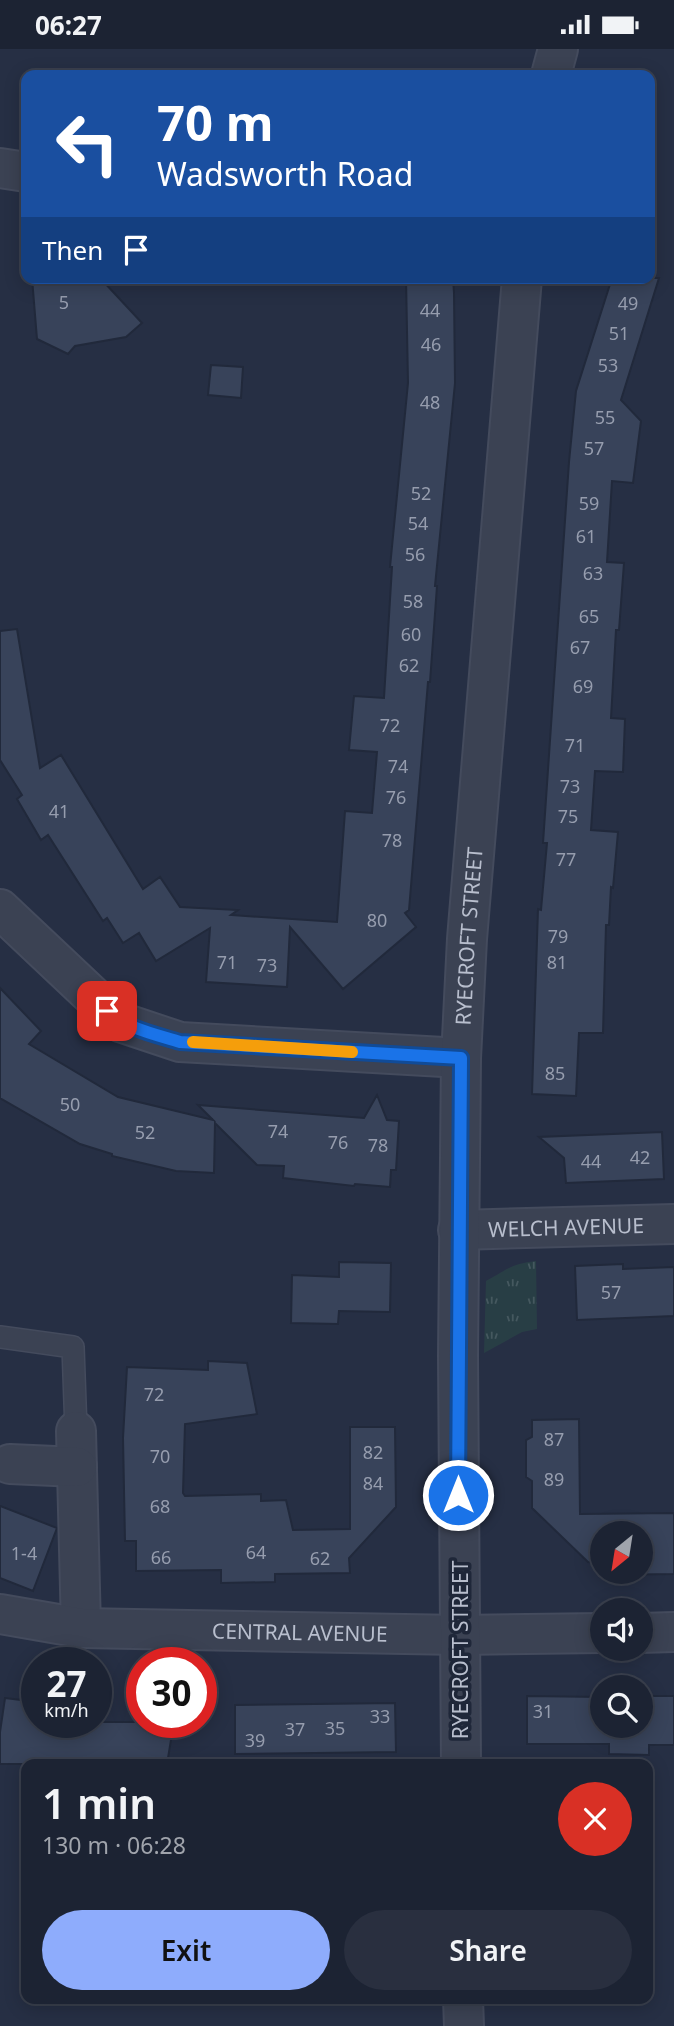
<!DOCTYPE html>
<html lang="en">
<head>
<meta charset="utf-8">
<style>
  :root { --surface:#1c2333; --page:#292f3f; --text:#f1f3f6; --muted:#a0a4ac; --line:#3a404e; --accent:#8eacfc }
  body { margin:0; font-family:"Noto Sans",sans-serif; background:var(--page); color:var(--text); height:100vh; display:flex; flex-direction:column; font-size:26px; white-space:nowrap }
  * { box-sizing:border-box; margin:0 }
  p { font-size:23px; color:var(--muted) }
  .icon { flex:none; width:38px; height:38px; fill:none; stroke:currentColor; stroke-width:2; stroke-linecap:round; stroke-linejoin:round }
  .map { position:relative; flex:1; overflow:hidden }
  .side { position:absolute; left:21px; top:1710px; width:632px; height:245px; display:flex; flex-direction:column; background:var(--surface); border-radius:14px; box-shadow:0 4px 18px #0003,0 0 0 2px var(--line) }
  .side>* { flex:none }
  .top-card { position:absolute; left:21px; top:21px; width:634px; height:214px; border-radius:14px; box-shadow:0 4px 18px #0003,0 0 0 2px var(--line); background:#1a4fa0; color:#fff; overflow:hidden }
  .needle { width:46px; rotate:210deg }
  .tools { position:absolute; left:590px; top:1472px; display:grid; gap:14px }
  .tools a { display:grid; place-items:center; width:63px; height:63px; border-radius:50%; background:var(--surface); box-shadow:0 4px 18px #0003,0 0 0 2px var(--line); font-size:35px }
  .speed { position:absolute; left:21px; top:1598px; display:flex; gap:14px; font-size:35px; font-weight:700; text-align:center }
  .speed>* { display:grid; place-content:center; width:91px; height:91px; border-radius:50%; background:var(--surface); box-shadow:0 4px 18px #0003,0 0 0 2px var(--line); line-height:1 }
  .speed small { font-size:18px; font-weight:400 }
  .speed .limit { border:10px solid #d22; background:#fff; color:#111 }
  .pin { position:absolute; display:grid; place-items:center; width:60px; height:60px; color:#fff; margin:-30px; border-radius:14px; box-shadow:0 4px 10px #0006 }
  .me { position:absolute; width:77px; margin:-38px; rotate:0deg; stroke-linejoin:round; filter:drop-shadow(0 0 5px #0008) }
  .turn { display:flex; align-items:center; gap:24px; height:147px; padding:0 21px; font-size:32px }
  .turn .icon { width:91px; height:91px; stroke-width:2.5 }
  .turn b { display:block; font-size:49px; line-height:60px }
  .then { display:flex; align-items:center; height:66px; padding:0 21px; background:#0003; gap:14px; font-size:26px }
  .round { display:grid; place-items:center; flex:none; width:74px; height:74px; border-radius:37px; background:var(--page) }
  .summary { display:flex; align-items:center; justify-content:space-between; height:119px; padding:0 21px }
  h1 { font-size:42px; font-weight:600; line-height:52px }
  .button { display:flex; gap:14px; margin-top:auto; padding:14px 21px }
  .button a { flex:1; height:80px; border-radius:42px; background:var(--accent); color:#111; font-size:28px; font-weight:600; line-height:80px; text-align:center }
  .button a+a { background:var(--page); color:var(--text) }
  .status { display:flex; justify-content:space-between; align-items:center; height:49px; padding:0 35px; background:var(--surface); direction:ltr }
  .status svg { height:19px; fill:currentColor }
  .map>svg:first-child { display:block }
  .grass { fill:url(#grass-tufts) }
  .building { fill:#38435a; stroke:#21293b; stroke-width:2 }
  .lines { fill:none; stroke-linecap:round; stroke-linejoin:round }
  .service-casing { stroke:#444b5d; stroke-width:24 }
  .minor-casing { stroke:#444b5d; stroke-width:42 }
  .service { stroke:#3b4253; stroke-width:21 }
  .minor { stroke:#3b4253; stroke-width:38 }
  .route-casing { stroke:#114b97; stroke-width:18 }
  .route { stroke:#1a73e8; stroke-width:12 }
  .slow { stroke:#f59e0b; stroke-width:12 }
  .labels { text-anchor:middle; dominant-baseline:central; stroke-width:7; stroke-linejoin:round; paint-order:stroke }
  .number-label { font-size:18px; fill:#969dae }
  .street-label { font-size:21px; fill:#b8becd; stroke:#1f2739 }
</style>
</head>
<body>
<div class="status"><b>06:27</b><svg viewBox="0 0 49 12"><path d="M0 12V9h3v3zM5 12V6h3v6zM10 12V3h3v9zM15 12V0h3v12zM26 1h20v11H26zM47 4h2v5h-2z"/></svg></div>
<div class="map">
<svg width="674" height="1977" viewBox="0 0 674 1977">
  <defs>
    <pattern id="grass-tufts" width="24" height="20" patternUnits="userSpaceOnUse" patternTransform="scale(1.75)"><rect width="24" height="20" fill="#283e45"/><path d="M3 7l-1-3M5 7V3M7 7l1-3M15 17l-1-3M17 17v-4M19 17l1-3" fill="none" stroke="#45585f"/></pattern>
  </defs>
  <rect width="100%" height="100%" fill="#262f44"/>
  <path class="grass" d="M536,1212L537,1280L522,1283L484,1304L486,1232C507,1221 510,1215 536,1212Z"/>
  <path class="building" d="M32,229L102,231L142,274L126,288L75,297L68,305L37,290Z
    M406,229H453L454,244L455,334L435,537H437L430,633H428L409,861L405,864L416,878L343,940L290,878L287,938L206,933L210,879L156,912L139,884L123,894L107,869L103,872L48,786L41,791L17,750L22,746L0,711V582L17,580L40,719L61,706L143,840L160,828L180,858L238,861L231,866L337,873L345,762L372,764L377,703L349,701L354,647L384,649L392,518H390L408,334Z
    M612,229H659L621,351L641,372L633,434L612,432L607,513L624,514L619,581H616L611,669L625,670L623,723L595,722L591,781L618,783L613,839L611,838L609,876H606L603,984H579L576,1047L532,1045L538,860L541,861L547,794H543L569,413L576,342Z
    M211,316L243,318L241,349L208,346Z
    M0,939L41,982L29,995L118,1048L213,1071L198,1056L364,1069L377,1046L387,1071L399,1072L396,1121H391L390,1138L355,1135L354,1137L283,1129L284,1117L257,1116L215,1074L214,1124L176,1122L112,1107V1105L80,1095L0,1049Z
    M662,1083L664,1130L566,1134L564,1109L539,1088Z
    M339,1213L391,1214L390,1263L339,1262L338,1275L291,1274L292,1226L339,1228Z
    M623,1215V1220L674,1218V1267L577,1271L575,1217Z
    M208,1312L247,1314L257,1365L185,1375L183,1444L185,1447L261,1445V1452L286,1451L293,1481L350,1480V1378H395L396,1458L349,1509L350,1524L275,1525V1533L221,1534V1521L136,1522V1492H125L123,1389L127,1318L208,1321Z
    M579,1370L580,1465L674,1464V1525L605,1526V1522H640V1484H602V1514L588,1513L532,1459V1432L526,1428V1391L532,1388V1371Z
    M0,1457L57,1479L33,1542L0,1529Z
    M527,1647L602,1648V1676H640V1647H674V1696H649V1706L609,1705V1695H527Z
    M5,1649L37,1653V1673H174L167,1715H0V1683Z
    M395,1654L396,1703L235,1705V1656Z"/>
  <g class="lines">
    <g class="service-casing">
      <path id="service" d="M0,1288L73,1298L76,1382"/>
    </g>
    <g class="minor-casing">
      <g id="minor">
        <path d="M551,26L558,0"/>
        <path d="M0,119L26,123"/>
        <path d="M0,860L120,973L180,993L461,1009"/>
        <path id="s1" d="M458,1181L674,1175"/>
        <path d="M76,1382L81,1579"/>
        <path d="M10,1415L77,1418"/>
        <path id="s2" d="M0,1565L81,1579L459,1586L602,1584"/>
        <path d="M640,1584L674,1583"/>
        <path id="s3" d="M461,1715L458,1307L461,1009L467,890L522,229"/>
        <path d="M463,1950L464,1977"/>
      </g>
    </g>
    <use href="#service" class="service"/>
    <use href="#minor" class="minor"/>
  </g>
  <g class="lines">
    <g class="route-casing">
      <path id="route" d="M107,962C128,980 154,985 180,993L461,1009L458,1446"/>
    </g>
    <use href="#route" class="route"/>
    <path class="slow" d="M193,993L352,1003"/>
  </g>
  <g class="labels">
    <g class="number-label">
      <text x="64" y="253">5</text>
      <text x="628" y="254">49</text>
      <text x="430" y="261">44</text>
      <text x="619" y="284">51</text>
      <text x="431" y="295">46</text>
      <text x="608" y="316">53</text>
      <text x="430" y="353">48</text>
      <text x="605" y="368">55</text>
      <text x="594" y="399">57</text>
      <text x="421" y="444">52</text>
      <text x="589" y="454">59</text>
      <text x="418" y="474">54</text>
      <text x="586" y="487">61</text>
      <text x="415" y="505">56</text>
      <text x="593" y="524">63</text>
      <text x="413" y="552">58</text>
      <text x="589" y="567">65</text>
      <text x="411" y="585">60</text>
      <text x="580" y="598">67</text>
      <text x="409" y="616">62</text>
      <text x="583" y="637">69</text>
      <text x="390" y="676">72</text>
      <text x="575" y="696">71</text>
      <text x="398" y="717">74</text>
      <text x="570" y="737">73</text>
      <text x="396" y="748">76</text>
      <text x="59" y="762">41</text>
      <text x="568" y="767">75</text>
      <text x="392" y="791">78</text>
      <text x="566" y="810">77</text>
      <text x="377" y="871">80</text>
      <text x="558" y="887">79</text>
      <text x="227" y="913">71</text>
      <text x="557" y="913">81</text>
      <text x="267" y="916">73</text>
      <text x="555" y="1024">85</text>
      <text x="70" y="1055">50</text>
      <text x="278" y="1082">74</text>
      <text x="145" y="1083">52</text>
      <text x="338" y="1093">76</text>
      <text x="378" y="1096">78</text>
      <text x="640" y="1108">42</text>
      <text x="591" y="1112">44</text>
      <text x="611" y="1243">57</text>
      <text x="154" y="1345">72</text>
      <text x="554" y="1390">87</text>
      <text x="373" y="1403">82</text>
      <text x="160" y="1407">70</text>
      <text x="554" y="1430">89</text>
      <text x="373" y="1434">84</text>
      <text x="160" y="1457">68</text>
      <text x="256" y="1503">64</text>
      <text x="24" y="1504">1-4</text>
      <text x="161" y="1508">66</text>
      <text x="320" y="1509">62</text>
      <text x="543" y="1662">31</text>
      <text x="380" y="1667">33</text>
      <text x="335" y="1679">35</text>
      <text x="295" y="1680">37</text>
      <text x="255" y="1691">39</text>
    </g>
    <g class="street-label">
      <text stroke="none"><textPath href="#s3" startOffset="828">RYECROFT STREET</textPath></text>
      <text stroke="none"><textPath href="#s1" startOffset="108">WELCH AVENUE</textPath></text>
      <text stroke="none"><textPath href="#s2" startOffset="301">CENTRAL AVENUE</textPath></text>
      <text transform="translate(460 1601) rotate(-90)">RYECROFT STREET</text>
    </g>
  </g>
</svg>
<div class="tools">
<a><svg class="needle" viewBox="-14 -14 28 28"><path d="M0-13l5 13h-10z" fill="#e53935"/><path d="M0 13l5-13h-10z" fill="#a0a4ac"/></svg></a>
<a><svg class="icon" aria-label="sound" viewBox="0 0 24 24"><path d="M4 9h4l5-4v14l-5-4H4zM17 9q2 3 0 6"/></svg></a>
<a><svg class="icon" aria-label="search" viewBox="0 0 24 24"><circle cx="10" cy="10" r="6"/><path d="M15 15l6 6"/></svg></a>
</div>
<div class="speed"><div>27<small>km/h</small></div><div class="limit">30</div></div>
<div class="pin" style="left:107px;top:962px;background:#d93025"><svg class="icon" aria-label="arrive" viewBox="0 0 24 24"><path d="M6 21V4h12l-3 4 3 4H6"/></svg></div>
<svg class="me" style="left:458px;top:1446px" viewBox="-20 -20 40 40"><circle r="17" fill="#1a73e8" stroke="#fff" stroke-width="3"/><path d="M0-11L8 9 0 5-8 9z" fill="#fff"/></svg>
<div class="top-card">
<div class="turn"><svg class="icon" aria-label="left" viewBox="0 0 24 24"><path d="M17 20v-9H6M10 6l-5 5 5 5"/></svg><div><b>70 m</b>Wadsworth Road</div></div>
<div class="then">Then<svg class="icon" aria-label="arrive" viewBox="0 0 24 24"><path d="M6 21V4h12l-3 4 3 4H6"/></svg></div>
</div>
<section class="side">
<div class="summary"><div><h1>1 min</h1><p>130 m · 06:28</p></div><a class="round" style="background:#d93025;color:#fff"><svg class="icon" aria-label="close" viewBox="0 0 24 24"><path d="M6 6l12 12M18 6L6 18"/></svg></a></div>
<div class="button"><a>Exit</a><a>Share</a></div>
</section>
</div>
</body>
</html>
